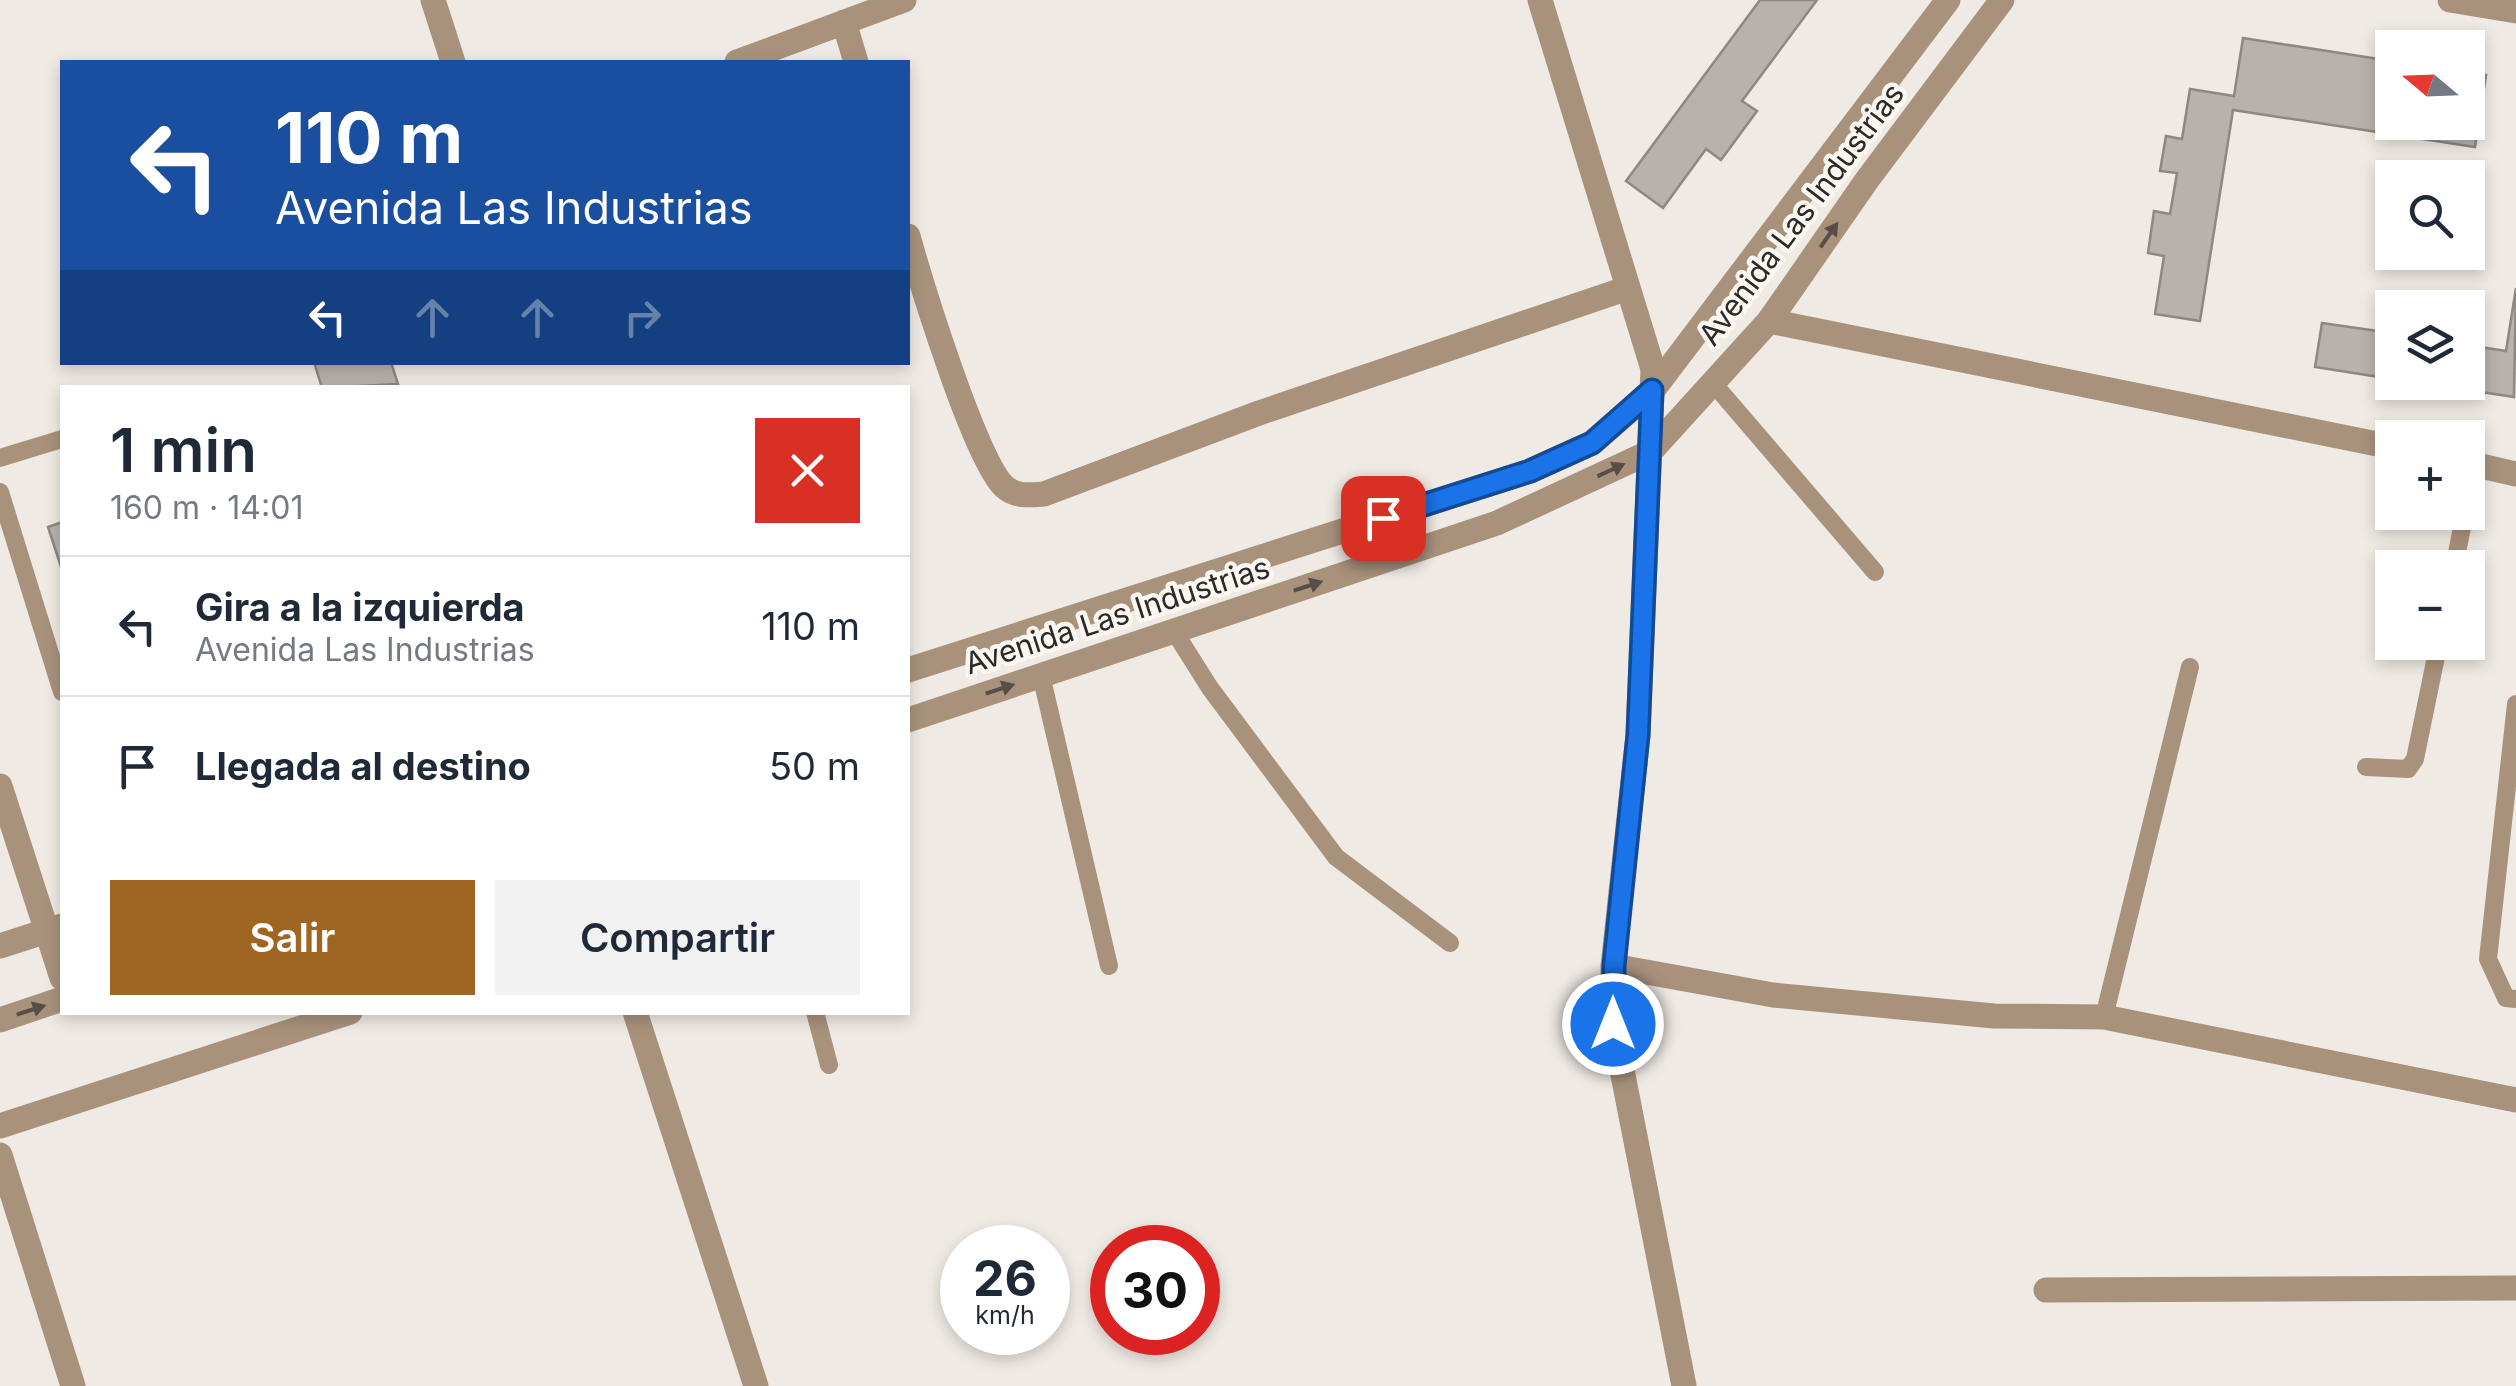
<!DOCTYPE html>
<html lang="es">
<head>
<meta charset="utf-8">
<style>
  :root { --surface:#fff; --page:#f2f2f3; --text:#1f2937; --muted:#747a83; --line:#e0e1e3; --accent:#9f6623 }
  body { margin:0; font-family:Inter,sans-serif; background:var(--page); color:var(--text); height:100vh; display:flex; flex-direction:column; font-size:38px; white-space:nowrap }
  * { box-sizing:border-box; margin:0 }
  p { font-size:32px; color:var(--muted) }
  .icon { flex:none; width:55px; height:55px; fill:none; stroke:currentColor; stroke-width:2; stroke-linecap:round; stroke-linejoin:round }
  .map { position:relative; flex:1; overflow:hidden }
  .drawer { position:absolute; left:60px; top:385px; width:850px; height:630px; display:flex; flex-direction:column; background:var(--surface); border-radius:0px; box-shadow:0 5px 15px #0003 }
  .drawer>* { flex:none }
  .hud { position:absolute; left:60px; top:60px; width:850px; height:305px; border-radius:0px; box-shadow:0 5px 15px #0003; background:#1a4fa0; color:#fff; overflow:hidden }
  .needle { width:65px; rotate:289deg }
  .fabs { position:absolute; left:2375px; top:30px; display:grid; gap:20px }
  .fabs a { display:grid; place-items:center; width:110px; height:110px; border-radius:0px; background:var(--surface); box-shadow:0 5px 15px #0003; font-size:50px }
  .speed { position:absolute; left:940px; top:1225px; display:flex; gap:20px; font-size:50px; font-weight:700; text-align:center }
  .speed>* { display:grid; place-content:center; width:130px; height:130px; border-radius:50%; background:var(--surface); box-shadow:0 5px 15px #0003; line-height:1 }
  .speed small { font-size:25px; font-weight:400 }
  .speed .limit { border:15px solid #d22; background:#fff; color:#111 }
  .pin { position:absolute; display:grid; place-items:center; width:85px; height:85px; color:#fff; margin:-42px; border-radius:20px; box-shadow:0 5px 15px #0006 }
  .me { position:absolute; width:110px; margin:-55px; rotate:0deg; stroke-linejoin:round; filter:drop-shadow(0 0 8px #0008) }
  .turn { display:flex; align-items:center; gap:35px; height:210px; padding:0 50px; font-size:45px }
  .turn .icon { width:130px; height:130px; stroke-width:2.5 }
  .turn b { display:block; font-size:70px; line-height:85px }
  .lanes { display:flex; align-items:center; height:95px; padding:0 50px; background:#0003; justify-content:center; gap:50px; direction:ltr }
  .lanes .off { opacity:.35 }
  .round { display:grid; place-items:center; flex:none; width:105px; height:105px; border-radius:0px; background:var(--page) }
  .summary { display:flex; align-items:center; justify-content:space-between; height:170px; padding:0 50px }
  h1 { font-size:60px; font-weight:600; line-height:75px }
  .button { display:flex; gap:20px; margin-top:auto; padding:20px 50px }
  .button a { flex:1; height:115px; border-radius:0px; background:var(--accent); color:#fff; font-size:40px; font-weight:600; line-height:115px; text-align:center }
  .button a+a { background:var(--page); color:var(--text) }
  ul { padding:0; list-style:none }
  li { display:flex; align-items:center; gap:30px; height:140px; padding:0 50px; border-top:2px solid var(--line) }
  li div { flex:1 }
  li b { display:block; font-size:38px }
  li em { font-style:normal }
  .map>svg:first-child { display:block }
  .building { fill:#b8b2ad; stroke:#8d8883; stroke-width:2.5 }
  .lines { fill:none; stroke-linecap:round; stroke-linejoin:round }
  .service { stroke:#a9927c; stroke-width:18 }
  .minor { stroke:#a9927c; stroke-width:25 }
  .tertiary { stroke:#a9927c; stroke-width:25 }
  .oneway { fill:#584e45 }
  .route-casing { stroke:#114b97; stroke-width:25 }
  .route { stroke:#1a73e8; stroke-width:18 }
  .labels { text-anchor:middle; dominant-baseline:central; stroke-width:9; stroke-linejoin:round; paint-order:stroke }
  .street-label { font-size:30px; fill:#2c2a28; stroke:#fdf7f1 }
</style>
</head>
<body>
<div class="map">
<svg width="2516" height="1386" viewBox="0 0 2516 1386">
  <rect width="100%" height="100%" fill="#f0eae4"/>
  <path class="building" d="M1760,0H1817L1742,101L1757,111L1721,160L1706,149L1663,208L1626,181Z
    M2243,38L2392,61V122H2468V72L2486,75L2475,147L2233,110L2200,321L2155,314L2164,256L2148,253L2154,211L2170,214L2177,173L2160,171L2166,136L2182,139L2190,89L2234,96Z
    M2516,288L2514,397L2415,382H2468V345L2506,351Z
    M2322,323L2392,333V379L2315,367Z
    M314,362H391L398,384L322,388Z
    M62,522V570L48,527Z"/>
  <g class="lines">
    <path class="service" d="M1713,383L1875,572
      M0,458L62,439
      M0,492L62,692
      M2468,500L2475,464
      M2454,568L2465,512
      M1174,631L1210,688L1336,857L1450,943
      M1041,675L1109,966
      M2516,704L2488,959L2506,998L2516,999
      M2366,767L2408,769L2415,759L2439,642
      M815,1012L829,1065
      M2104,1017L2190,667"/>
    <path class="minor" d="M433,0L453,62
      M1540,0L1653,369L1638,735L1613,966V1024L1684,1386
      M2450,0L2516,11
      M844,22L856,62
      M737,62L904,0
      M908,236C920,279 977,467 1006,488C1017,497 1031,495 1044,494L1259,413L1628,288
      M1769,321L2392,447
      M2468,463L2516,474
      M0,786L62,978
      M1613,966L1773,995L1994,1016L2104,1017L2516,1100
      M635,1012L756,1386
      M0,1126L350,1012
      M0,1155L73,1386
      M2046,1290L2516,1288"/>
    <path class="tertiary" d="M908,670L1530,471L1592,443L1653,390L1948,0
      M908,720L1497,523L1650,452L1769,321L1867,180L2002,0
      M0,946L62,926
      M0,1020L62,999"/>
  </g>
  <defs><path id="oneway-solid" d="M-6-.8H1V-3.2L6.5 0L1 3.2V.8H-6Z" transform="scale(2.5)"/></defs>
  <g class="oneway">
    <use href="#oneway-solid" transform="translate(1829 235) rotate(-55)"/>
    <use href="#oneway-solid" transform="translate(1611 470) rotate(-25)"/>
    <use href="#oneway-solid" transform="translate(1308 586) rotate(-18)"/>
    <use href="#oneway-solid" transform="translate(1000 689) rotate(-18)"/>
    <use href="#oneway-solid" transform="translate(31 1010) rotate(-18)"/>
  </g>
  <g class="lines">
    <g class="route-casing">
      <path id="route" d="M1383,518L1530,471L1592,443L1652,390L1638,735L1614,966L1613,1024"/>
    </g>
    <use href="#route" class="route"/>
  </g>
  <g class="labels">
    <g class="street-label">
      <text transform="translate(1801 214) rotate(-53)">Avenida Las Industrias</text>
      <text transform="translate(1117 615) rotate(-18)">Avenida Las Industrias</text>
    </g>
  </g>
</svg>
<div class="fabs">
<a><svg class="needle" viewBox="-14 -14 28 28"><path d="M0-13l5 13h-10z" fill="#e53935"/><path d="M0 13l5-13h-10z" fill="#747a83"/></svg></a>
<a><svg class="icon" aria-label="search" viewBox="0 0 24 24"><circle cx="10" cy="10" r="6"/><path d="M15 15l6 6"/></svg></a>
<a><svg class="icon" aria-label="layers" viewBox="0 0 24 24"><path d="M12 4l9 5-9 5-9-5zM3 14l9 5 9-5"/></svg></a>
<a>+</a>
<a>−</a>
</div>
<div class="speed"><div>26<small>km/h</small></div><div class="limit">30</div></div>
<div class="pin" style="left:1383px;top:518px;background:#d93025"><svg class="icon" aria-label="arrive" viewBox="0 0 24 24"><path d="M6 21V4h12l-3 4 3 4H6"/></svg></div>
<svg class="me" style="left:1613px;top:1024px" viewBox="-20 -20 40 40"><circle r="17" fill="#1a73e8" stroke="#fff" stroke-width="3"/><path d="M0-11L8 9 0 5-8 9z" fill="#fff"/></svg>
<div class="hud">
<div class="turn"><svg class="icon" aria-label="left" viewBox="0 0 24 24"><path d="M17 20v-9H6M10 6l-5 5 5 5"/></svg><div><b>110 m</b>Avenida Las Industrias</div></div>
<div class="lanes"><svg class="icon" aria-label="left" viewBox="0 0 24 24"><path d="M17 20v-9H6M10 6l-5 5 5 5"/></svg><svg class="icon off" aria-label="ahead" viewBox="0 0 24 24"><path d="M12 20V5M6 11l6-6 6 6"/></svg><svg class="icon off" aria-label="ahead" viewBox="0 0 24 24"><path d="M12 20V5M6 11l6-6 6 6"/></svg><svg class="icon off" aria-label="right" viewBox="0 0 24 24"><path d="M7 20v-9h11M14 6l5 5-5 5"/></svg></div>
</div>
<section class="drawer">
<div class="summary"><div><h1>1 min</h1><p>160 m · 14:01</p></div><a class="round" style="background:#d93025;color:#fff"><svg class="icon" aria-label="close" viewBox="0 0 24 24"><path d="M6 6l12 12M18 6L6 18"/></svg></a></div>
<ul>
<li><svg class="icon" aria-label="left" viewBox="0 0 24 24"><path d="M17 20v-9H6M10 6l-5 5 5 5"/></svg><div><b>Gira a la izquierda</b><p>Avenida Las Industrias</p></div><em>110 m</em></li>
<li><svg class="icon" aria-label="arrive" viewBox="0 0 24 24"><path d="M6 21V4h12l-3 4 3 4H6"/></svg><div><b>Llegada al destino</b></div><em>50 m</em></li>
</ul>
<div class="button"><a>Salir</a><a>Compartir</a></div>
</section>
</div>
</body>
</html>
